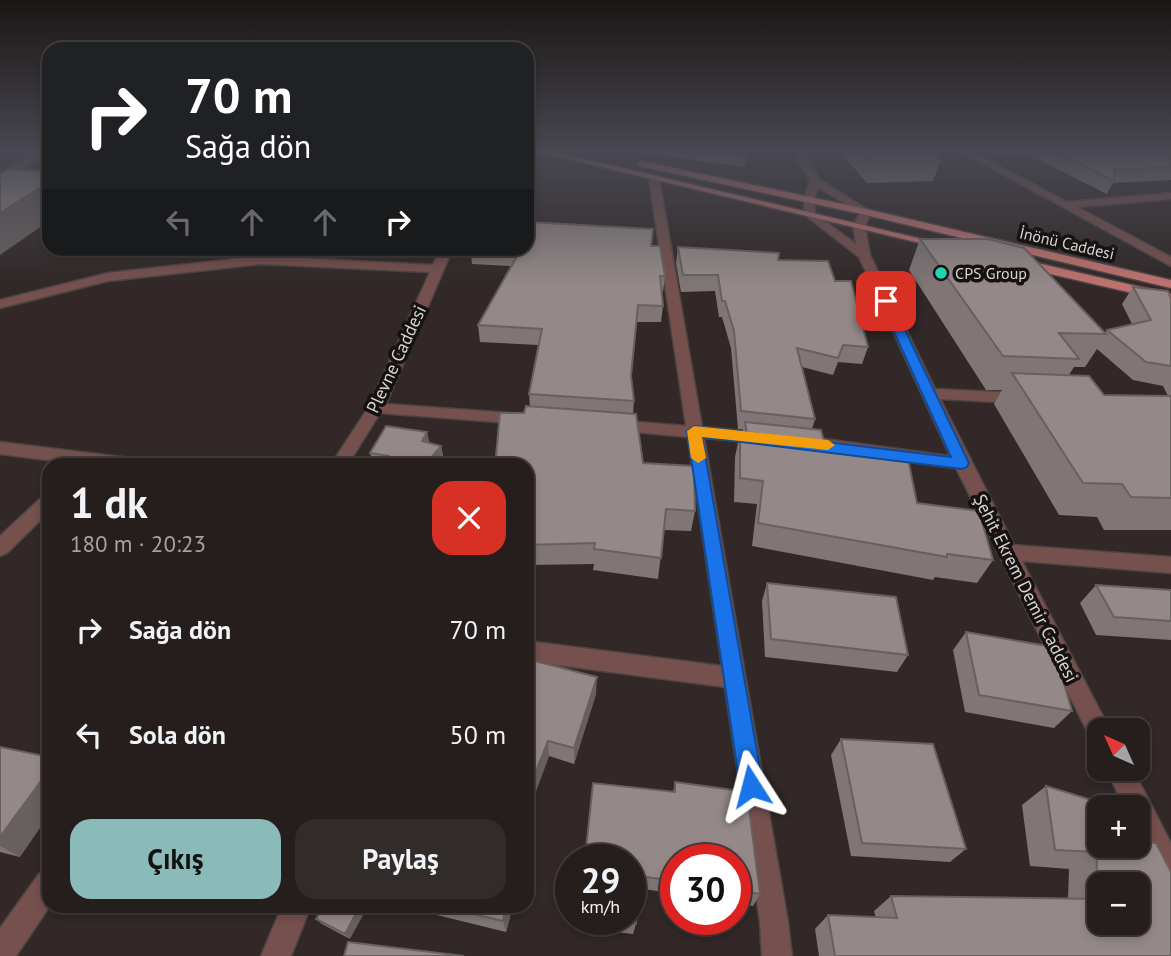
<!DOCTYPE html>
<html lang="tr">
<head>
<meta charset="utf-8">
<style>
  :root { --surface:#251e1d; --page:#312b2a; --text:#f1f3f6; --muted:#a3a2a4; --line:#423c3b; --accent:#8bbbb9 }
  body { margin:0; font-family:"PT Sans",sans-serif; background:var(--page); color:var(--text); height:100vh; display:flex; flex-direction:column; font-size:26px; white-space:nowrap }
  * { box-sizing:border-box; margin:0 }
  p { font-size:23px; color:var(--muted) }
  .icon { flex:none; width:38px; height:38px; fill:none; stroke:currentColor; stroke-width:2; stroke-linecap:round; stroke-linejoin:round }
  .map { position:relative; flex:1; overflow:hidden }
  .details { position:absolute; left:42px; top:458px; width:492px; height:455px; display:flex; flex-direction:column; background:var(--surface); border-radius:21px; box-shadow:0 4px 10px #0003,0 0 0 2px var(--line) }
  .details>* { flex:none }
  .top-card { position:absolute; left:42px; top:42px; width:492px; height:214px; border-radius:21px; box-shadow:0 4px 10px #0003,0 0 0 2px var(--line); background:#202124; color:#fff; overflow:hidden }
  .needle { width:46px; rotate:315deg }
  .tools { position:absolute; left:1087px; top:718px; display:grid; gap:14px }
  .tools a { display:grid; place-items:center; width:63px; height:63px; border-radius:14px; background:var(--surface); box-shadow:0 4px 10px #0003,0 0 0 2px var(--line); font-size:35px }
  .speed { position:absolute; left:555px; top:844px; display:flex; gap:14px; font-size:35px; font-weight:700; text-align:center }
  .speed>* { display:grid; place-content:center; width:91px; height:91px; border-radius:50%; background:var(--surface); box-shadow:0 4px 10px #0003,0 0 0 2px var(--line); line-height:1 }
  .speed small { font-size:18px; font-weight:400 }
  .speed .limit { border:10px solid #d22; background:#fff; color:#111 }
  .pin { position:absolute; display:grid; place-items:center; width:60px; height:60px; color:#fff; margin:-30px; border-radius:14px; box-shadow:0 4px 10px #0006 }
  .me { position:absolute; width:77px; margin:-38px; rotate:351deg; stroke-linejoin:round; filter:drop-shadow(0 0 5px #0008) }
  .turn { display:flex; align-items:center; gap:24px; height:147px; padding:0 28px; font-size:32px }
  .turn .icon { width:91px; height:91px; stroke-width:2.5 }
  .turn b { display:block; font-size:49px; line-height:60px }
  .lanes { display:flex; align-items:center; height:66px; padding:0 28px; background:#0003; justify-content:center; gap:35px; direction:ltr }
  .lanes .off { opacity:.35 }
  .round { display:grid; place-items:center; flex:none; width:74px; height:74px; border-radius:21px; background:var(--page) }
  .summary { display:flex; align-items:center; justify-content:space-between; height:119px; padding:0 28px }
  h1 { font-size:42px; font-weight:600; line-height:52px }
  .cta { display:flex; gap:14px; margin-top:auto; padding:14px 28px }
  .cta a { flex:1; height:80px; border-radius:21px; background:var(--accent); color:#111; font-size:28px; font-weight:600; line-height:80px; text-align:center }
  .cta a+a { background:var(--page); color:var(--text) }
  ul { padding:0; list-style:none }
  li { display:flex; align-items:center; gap:21px; height:105px; padding:0 28px }
  li div { flex:1 }
  li b { display:block; font-size:26px }
  li em { font-style:normal }
  .map>svg:first-child { display:block }
  .lines { fill:none; stroke-linecap:round; stroke-linejoin:round }
  .minor-casing { stroke:#4c4443; stroke-width:3 }
  .major-casing { stroke:#4c4443; stroke-width:3 }
  .minor { fill:#75504d; fill-rule:evenodd }
  .major { fill:#be726e; fill-rule:evenodd }
  .wall { fill:#7f7675 }
  .shaded-wall { fill:#68605f }
  .building { fill:#948988; stroke:#68605f; stroke-width:2; fill-rule:evenodd }
  .route { fill:#1a73e8; stroke:#114b97; stroke-width:2 }
  .slow { fill:#f59e0b }
  .poi-dot { fill:#20d5b0; stroke:#161211; stroke-width:2.5 }
  .labels { text-anchor:middle; dominant-baseline:central; stroke-width:7; stroke-linejoin:round; paint-order:stroke }
  .far-street-label { font-size:16px; fill:#dad4d4; stroke:#161211 }
  .far-poi-label { font-size:16px; fill:#dad4d4; stroke:#161211; text-anchor:start }
  .street-label { font-size:18px; fill:#dad4d4; stroke:#161211 }
</style>
</head>
<body>
<div class="map">
<svg width="1171" height="956" viewBox="0 0 1171 956">
  <rect width="100%" height="100%" fill="#312827"/>
  <g class="lines">
    <g class="minor-casing">
      <path id="minor" d="M39,151L49,153L0,180V173Z
        M793,151H803L819,179L871,212L865,226L870,255L935,389L1020,393L1028,398L1020,403L940,399L1014,545L1171,557V573L1022,561L1110,730H1099V743L1091,739L956,468L802,448L794,442L802,436L950,456L859,257L805,215L804,199L810,181ZM818,187L860,213L853,226L856,244L815,214L814,199Z
        M960,151H972L1067,202L1171,193V199L1077,207L1171,257V266Z
        M654,175L659,178L702,427L764,433L772,438L764,443L704,438L788,922L792,956H762L760,922L725,687L527,661V641L722,666L688,437L614,430L606,425L614,420L686,426L649,178Z
        M441,248H453L386,404L523,414L531,419L523,424L380,413L347,466H330L368,408L430,272L261,264L108,281L0,308V300L108,273L261,256L433,265Z
        M0,442L146,460L154,466H94L0,454Z
        M49,494V512L7,553L0,556V536L43,496Z
        M1106,768H1132L1171,843V885L1161,881L1138,833V807H1124Z
        M49,870L50,906L16,956H0V928L39,874Z
        M282,906H311L291,956H261Z"/>
    </g>
    <g class="major-casing">
      <path id="major" d="M534,151H551L947,245L941,248Z
        M642,161L866,209L1171,280V288L866,215L639,166L637,164Z
        M1020,259L1171,294V302L1016,266L1014,263Z"/>
    </g>
    <use href="#minor" class="minor"/>
    <use href="#major" class="major"/>
  </g>
  <path class="wall" d="M633,151H748L744,167L633,152Z
    M839,151H931L941,160L933,181L867,183Z
    M992,151H1171V180L1113,183L1107,194L1029,155L1004,157Z
    M920,239L1105,333L1107,330L1132,324L1122,304L1133,287L1171,299V395L1168,396L1163,386L1133,380L1097,349L1085,367H1074L1069,375L1104,395L1171,396V530H1104L1097,517L1059,515L994,404L1002,390H986L909,270Z
    M652,246L665,276L663,292H661L663,306L661,322H637L631,379L634,401L633,414L643,463L695,511L691,531L664,530L658,579L593,570L594,564L527,565V466L524,413L530,406L529,394L538,345L480,342L478,325L511,266L472,264L470,248Z
    M678,247L778,260L835,281L868,347L862,364L838,362L833,375L802,367L815,419L812,429L826,449L917,503L993,560L977,583L935,577L933,580L752,546L757,504L734,502L735,457L740,433L742,434L743,429H738L731,348L722,317H719L715,291L681,292L676,263Z
    M430,443L441,446L445,466H374L370,453Z
    M767,583L908,655L897,672L765,657L762,601Z
    M1096,585L1171,590V640L1096,635L1080,603Z
    M966,632L1072,711L1054,728L965,712L953,650Z
    M527,659L596,694L574,764L549,756L527,815Z
    M841,739L966,849L950,862L851,856L831,755Z
    M0,747L20,857L0,852Z
    M675,782L747,792L760,894L753,906L735,903V859H676V894L638,888L636,924L633,934L579,928V919H630V859H585L593,783L673,792Z
    M1046,786L1099,845L1171,956H819L815,929L828,915L876,918L874,911L891,896L1068,899L1069,869L1030,866L1022,805Z
    M323,906L350,939L322,924L316,919Z
    M400,906H513L506,932Z"/>
  <path class="shaded-wall" d="M1006,151H1031L1029,155L1004,157Z
    M49,182V221L0,255V213Z
    M427,432L432,453L422,441Z
    M441,446L445,466H424Z
    M597,677L596,694L574,764V748Z
    M548,741L549,756L527,815V794Z
    M49,770V815L20,857L0,846V837Z
    M360,906H368L350,939L345,934Z
    M506,906H513L506,932L503,921Z"/>
  <path class="building" d="M726,151H747L746,154Z
    M863,151H931L941,160L874,162Z
    M1053,151H1171V167L1114,170V181Z
    M8,169L49,171V182L0,213V174Z
    M527,222L653,229L651,246H660L665,276H660L663,306L638,305L631,376L634,401L529,394L542,329L478,325L520,251L478,248H527Z
    M920,239H988L1024,248L1106,334L1059,333L1079,359L1003,356Z
    M678,247L779,253L778,260L828,261L835,281H851L868,347L843,345L838,358L797,348L815,419L741,411L734,331L725,301H722L718,275H683Z
    M1133,287L1168,291L1171,299V366L1146,362L1107,330L1151,320Z
    M1012,373L1089,376L1104,395L1171,396V498L1131,497L1122,484L1083,483Z
    M526,406L636,414L643,463L694,466L695,511L666,509L661,558L594,549L595,543L527,545V466H495L500,413H524Z
    M745,422L821,430L826,449L908,459L917,503L979,511L993,560L947,554V557L758,523L763,481L740,478V433L747,434Z
    M386,426L427,432L422,441L441,446L424,466H384L389,456L370,453Z
    M767,583L896,597L908,655L771,639Z
    M1096,585L1171,590V621L1114,617Z
    M966,632L1053,647L1072,711L979,695Z
    M527,659L597,677L574,748L548,741L527,794Z
    M841,739L933,744L966,849L862,843Z
    M0,747L49,757V770L0,837Z
    M675,782L747,792L760,894L735,890V859H676V881L638,876L636,924L594,919H630V859H585L593,783L675,792Z
    M1046,786L1111,806V807H1099V845H1138V843H1156L1171,872V956H835L828,915L897,918L891,896L1096,899L1097,852L1055,850ZM1099,884H1138V922H1099Z
    M323,906H360L345,934L316,919Z
    M440,906H506L503,921Z
    M348,942L464,956H344Z"/>
  <linearGradient id="sky" x2="0" y2="1"><stop stop-color="#1b1615"/><stop offset="0.53" stop-color="#484852"/><stop offset="1" stop-color="#484852" stop-opacity="0"/></linearGradient>
  <rect width="1171" height="285" fill="url(#sky)"/>
  <path class="route" d="M886,298L891,301L969,463L967,467L962,469L702,437L763,786L760,795L751,798L743,795L740,786L687,431L694,426L951,457L880,301Z"/>
  <path class="slow" d="M694,426L828,440L835,445L828,450L702,437L706,458L698,463L691,458L687,431Z"/>
  <circle class="poi-dot" cx="941" cy="273" r="7"/>
  <g class="labels">
    <g class="far-street-label">
      <text transform="translate(1067 243) rotate(13)">İnönü Caddesi</text>
    </g>
    <g class="far-poi-label">
      <text x="955" y="273">CPS Group</text>
    </g>
    <g class="street-label">
      <text transform="translate(396 359) rotate(-65)">Plevne Caddesi</text>
      <text transform="translate(1026 588) rotate(63)">Şehit Ekrem Demir Caddesi</text>
    </g>
  </g>
</svg>
<div class="tools">
<a><svg class="needle" viewBox="-14 -14 28 28"><path d="M0-13l5 13h-10z" fill="#e53935"/><path d="M0 13l5-13h-10z" fill="#a3a2a4"/></svg></a>
<a>+</a>
<a>−</a>
</div>
<div class="speed"><div>29<small>km/h</small></div><div class="limit">30</div></div>
<div class="pin" style="left:886px;top:301px;background:#d93025"><svg class="icon" aria-label="arrive" viewBox="0 0 24 24"><path d="M6 21V4h12l-3 4 3 4H6"/></svg></div>
<svg class="me" style="left:751px;top:786px" viewBox="-20 -20 40 40"><path d="M0-17L14 15 0 8-14 15z" fill="#1a73e8" stroke="#fff" stroke-width="4"/></svg>
<div class="top-card">
<div class="turn"><svg class="icon" aria-label="right" viewBox="0 0 24 24"><path d="M7 20v-9h11M14 6l5 5-5 5"/></svg><div><b>70 m</b>Sağa dön</div></div>
<div class="lanes"><svg class="icon off" aria-label="left" viewBox="0 0 24 24"><path d="M17 20v-9H6M10 6l-5 5 5 5"/></svg><svg class="icon off" aria-label="ahead" viewBox="0 0 24 24"><path d="M12 20V5M6 11l6-6 6 6"/></svg><svg class="icon off" aria-label="ahead" viewBox="0 0 24 24"><path d="M12 20V5M6 11l6-6 6 6"/></svg><svg class="icon" aria-label="right" viewBox="0 0 24 24"><path d="M7 20v-9h11M14 6l5 5-5 5"/></svg></div>
</div>
<section class="details">
<div class="summary"><div><h1>1 dk</h1><p>180 m · 20:23</p></div><a class="round" style="background:#d93025;color:#fff"><svg class="icon" aria-label="close" viewBox="0 0 24 24"><path d="M6 6l12 12M18 6L6 18"/></svg></a></div>
<ul>
<li><svg class="icon" aria-label="right" viewBox="0 0 24 24"><path d="M7 20v-9h11M14 6l5 5-5 5"/></svg><div><b>Sağa dön</b></div><em>70 m</em></li>
<li><svg class="icon" aria-label="left" viewBox="0 0 24 24"><path d="M17 20v-9H6M10 6l-5 5 5 5"/></svg><div><b>Sola dön</b></div><em>50 m</em></li>
</ul>
<div class="cta"><a>Çıkış</a><a>Paylaş</a></div>
</section>
</div>
</body>
</html>
